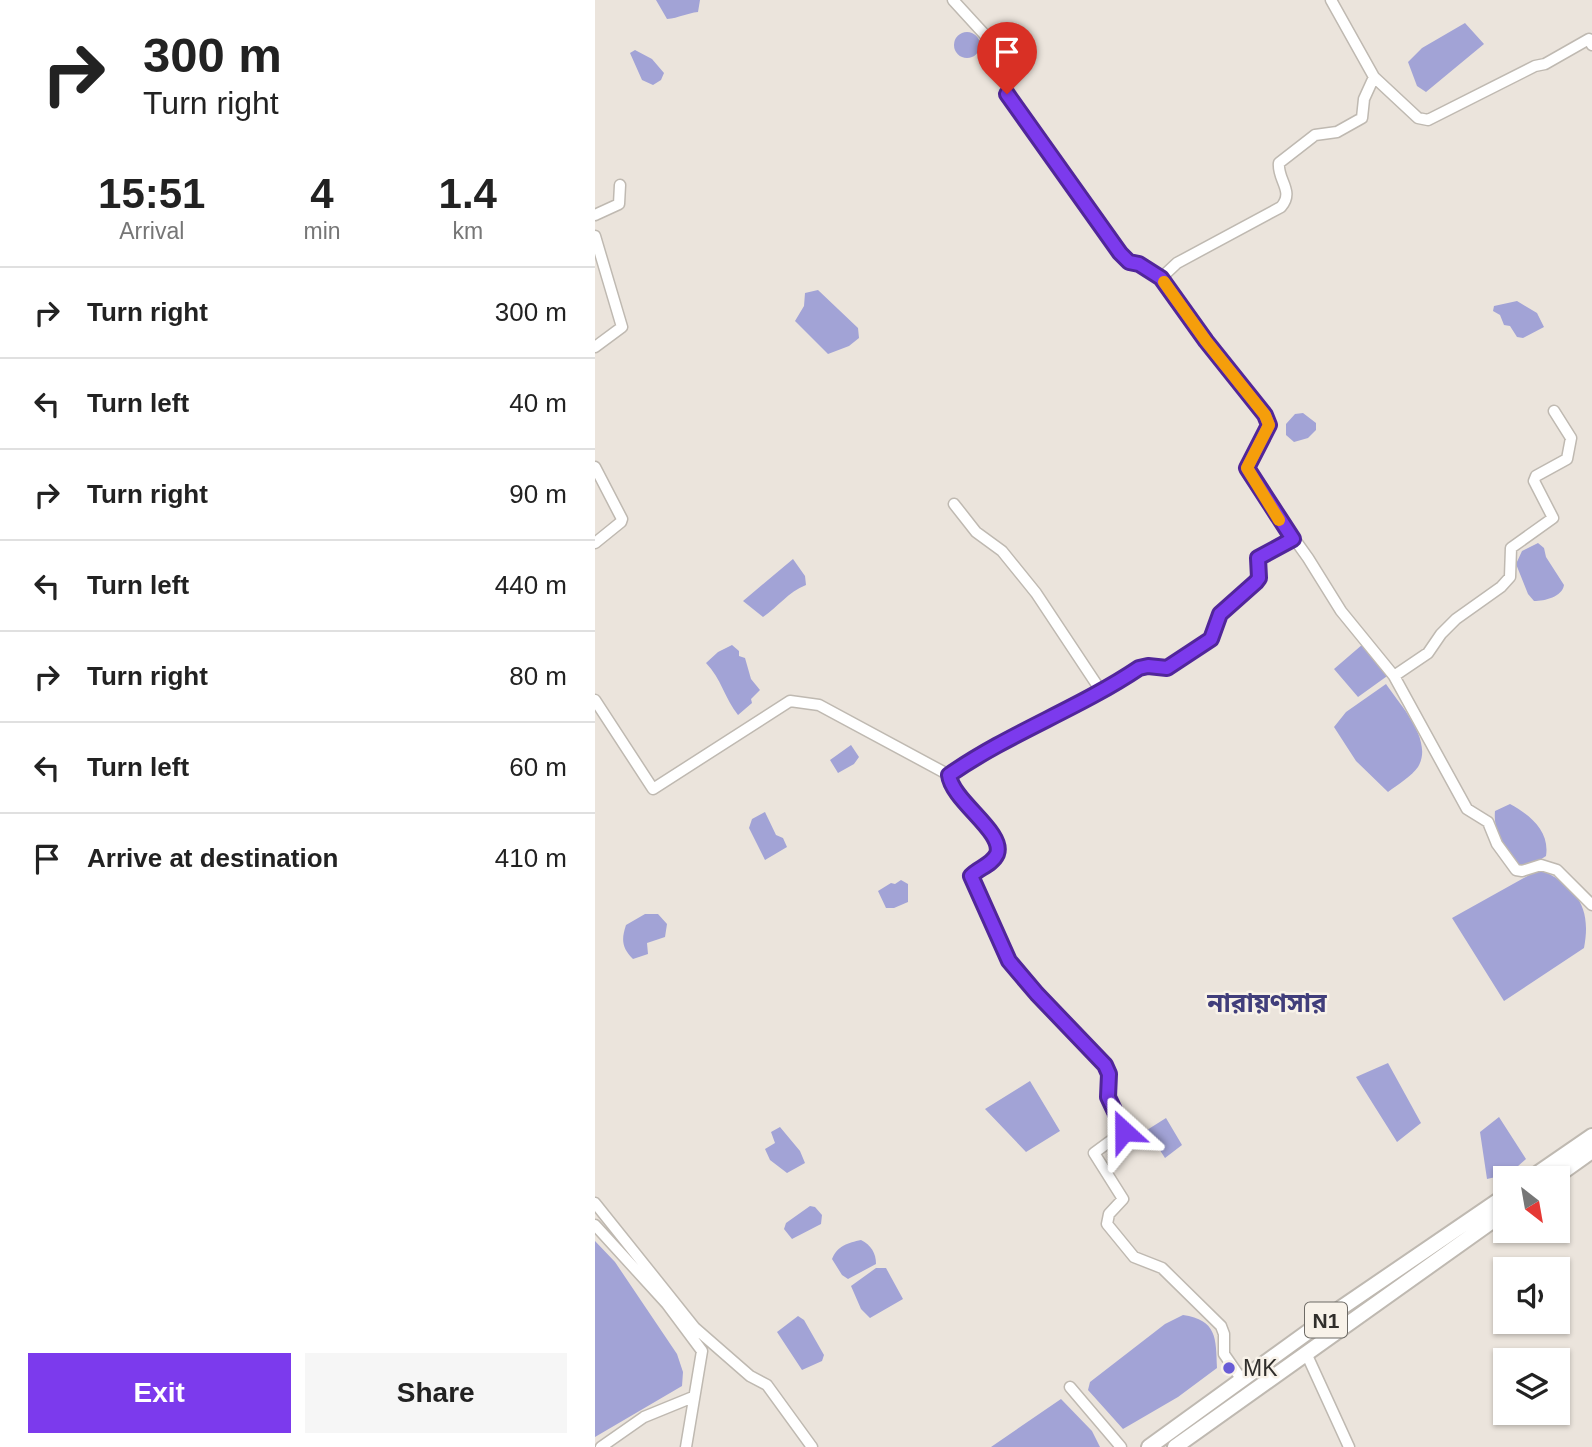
<!DOCTYPE html>
<html lang="en">
<head>
<meta charset="utf-8">
<style>
  :root { --surface:#fff; --page:#f6f6f6; --text:#222; --muted:#767676; --line:#e0e0e0; --accent:#7c3aed }
  body { margin:0; font-family:Helvetica,"Noto Sans Bengali",sans-serif; background:var(--page); color:var(--text); height:100vh; display:flex; flex-direction:column; font-size:26px; white-space:nowrap }
  * { box-sizing:border-box; margin:0 }
  p { font-size:23px; color:var(--muted) }
  .icon { flex:none; width:38px; height:38px; fill:none; stroke:currentColor; stroke-width:2; stroke-linecap:round; stroke-linejoin:round }
  .map { position:relative; flex:1; overflow:hidden }
  .drawer { display:flex; flex-direction:column; background:var(--surface); width:595px }
  .drawer>* { flex:none }
  .top-card { background:#fff; color:var(--text); overflow:hidden }
  .needle { width:46px; rotate:149deg }
  .fabs { position:absolute; left:898px; top:1166px; display:grid; gap:14px }
  .fabs a { display:grid; place-items:center; width:77px; height:77px; border-radius:0px; background:var(--surface); box-shadow:0 2px 5px #0004; font-size:35px }
  .pin { position:absolute; display:grid; place-items:center; width:60px; height:60px; color:#fff; margin:-72px -30px; border-radius:50% 50% 50% 0; rotate:-45deg; box-shadow:0 0 7px #0007 }
  .pin .icon { rotate:45deg }
  .me { position:absolute; width:77px; margin:-38px; rotate:336deg; stroke-linejoin:round; filter:drop-shadow(0 0 5px #0008) }
  .turn { display:flex; align-items:center; gap:24px; height:147px; padding:0 28px; font-size:32px }
  .turn .icon { width:91px; height:91px; stroke-width:2.5 }
  .turn b { display:block; font-size:49px; line-height:60px }
  .eta { display:flex; justify-content:space-evenly; align-items:center; height:119px; text-align:center }
  .eta b { font-size:42px; font-weight:600; line-height:49px }
  .cta { display:flex; gap:14px; margin-top:auto; padding:14px 28px }
  .cta a { flex:1; height:80px; border-radius:0px; background:var(--accent); color:#fff; font-size:28px; font-weight:600; line-height:80px; text-align:center }
  .cta a+a { background:var(--page); color:var(--text) }
  ul { padding:0; list-style:none }
  li { display:flex; align-items:center; gap:21px; height:91px; padding:0 28px; border-top:2px solid var(--line) }
  li div { flex:1 }
  li b { display:block; font-size:26px }
  li em { font-style:normal }
  main { display:flex; flex:1; min-height:0 }
  .map>svg:first-child { display:block }
  .water { fill:#a2a3d6 }
  .lines { fill:none; stroke-linecap:round; stroke-linejoin:round }
  .minor-casing { stroke:#bfb9b1; stroke-width:13 }
  .highway-casing { stroke:#bfb9b1; stroke-width:18 }
  .minor { stroke:#fff; stroke-width:10 }
  .highway { stroke:#fff; stroke-width:14 }
  .route-casing { stroke:#51269a; stroke-width:18 }
  .route { stroke:#7c3aed; stroke-width:12 }
  .slow { stroke:#f59e0b; stroke-width:12 }
  .poi-dot { fill:#695cd6; stroke:#f8f2e9; stroke-width:2.5 }
  .labels { text-anchor:middle; dominant-baseline:central; stroke-width:5; stroke-linejoin:round; paint-order:stroke }
  .shield { fill:#f8f2e9; stroke:#6d6a65; stroke-width:2 }
  .shield-label { font-size:21px; font-weight:bold; fill:#312f2c }
  .poi-label { font-size:23px; fill:#312f2c; stroke:#f8f2e9; text-anchor:start }
  .quarter-label { font-size:26px; font-weight:bold; fill:#413e7b; stroke:#f8f2e9 }
</style>
</head>
<body>
<main>
<section class="drawer">
<div class="top-card">
<div class="turn"><svg class="icon" aria-label="right" viewBox="0 0 24 24"><path d="M7 20v-9h11M14 6l5 5-5 5"/></svg><div><b>300 m</b>Turn right</div></div>
</div>
<div class="eta">
<div><b>15:51</b><p>Arrival</p></div>
<div><b>4</b><p>min</p></div>
<div><b>1.4</b><p>km</p></div>
</div>
<ul>
<li><svg class="icon" aria-label="right" viewBox="0 0 24 24"><path d="M7 20v-9h11M14 6l5 5-5 5"/></svg><div><b>Turn right</b></div><em>300 m</em></li>
<li><svg class="icon" aria-label="left" viewBox="0 0 24 24"><path d="M17 20v-9H6M10 6l-5 5 5 5"/></svg><div><b>Turn left</b></div><em>40 m</em></li>
<li><svg class="icon" aria-label="right" viewBox="0 0 24 24"><path d="M7 20v-9h11M14 6l5 5-5 5"/></svg><div><b>Turn right</b></div><em>90 m</em></li>
<li><svg class="icon" aria-label="left" viewBox="0 0 24 24"><path d="M17 20v-9H6M10 6l-5 5 5 5"/></svg><div><b>Turn left</b></div><em>440 m</em></li>
<li><svg class="icon" aria-label="right" viewBox="0 0 24 24"><path d="M7 20v-9h11M14 6l5 5-5 5"/></svg><div><b>Turn right</b></div><em>80 m</em></li>
<li><svg class="icon" aria-label="left" viewBox="0 0 24 24"><path d="M17 20v-9H6M10 6l-5 5 5 5"/></svg><div><b>Turn left</b></div><em>60 m</em></li>
<li><svg class="icon" aria-label="arrive" viewBox="0 0 24 24"><path d="M6 21V4h12l-3 4 3 4H6"/></svg><div><b>Arrive at destination</b></div><em>410 m</em></li>
</ul>
<div class="cta"><a>Exit</a><a>Share</a></div>
</section>
<div class="map">
<svg width="997" height="1447" viewBox="0 0 997 1447">
  <rect width="100%" height="100%" fill="#ebe4dc"/>
  <path class="water" d="M61,0H105L103,12C92,13 84,18 72,19Z
    M870,23L889,44L831,92L822,86L813,62L827,48Z
    M359 45a13 13 0 1 1 26 0a13 13 0 1 1-26 0Z
    M40,50L57,59L69,73L66,80L58,85L47,80L35,53Z
    M223,290L263,328L264,338L254,346L233,354L200,321L209,306L210,293Z
    M922,301L942,313L949,327L928,338L922,337L915,326L909,325L905,315L898,311L899,306Z
    M708,413L721,423V430L713,438L699,442L691,435V424L700,414Z
    M943,543L949,548L951,557L969,585C967,597 950,601 939,601L933,594L921,564L927,551Z
    M198,559L210,576L211,585C193,592 183,607 168,617L148,601Z
    M768,644L795,674L763,697L739,669Z
    M137,645L144,651V656L150,658L156,679L165,690L156,699L157,703L143,715C130,699 126,678 111,663L123,652Z
    M791,684C805,705 839,740 823,767C817,776 802,785 793,792L761,761L739,727L751,712Z
    M256,745L264,757L259,764L243,773L235,760Z
    M915,804C935,815 955,831 951,856L940,863L929,867C910,858 898,831 900,811Z
    M170,812L181,835L188,838L192,847L170,860L154,828L157,819Z
    M945,869C981,887 997,906 989,948L909,1001L857,918Z
    M306,880L313,884V902L299,908H291L283,891L296,883L300,884Z
    M50,914H63L72,924L70,937L52,943L53,954L38,959C27,948 26,940 31,925Z
    M793,1063L826,1123L802,1142L761,1077Z
    M435,1081L465,1131L431,1152L390,1109Z
    M904,1117L931,1159L914,1174L892,1179L885,1132Z
    M571,1118L587,1145L570,1158L552,1130Z
    M185,1127L205,1151L210,1163L192,1173L175,1160L170,1149L180,1143L176,1132Z
    M215,1206L220,1207L227,1215L226,1224L197,1239L189,1229L191,1223Z
    M266,1240C276,1245 281,1253 281,1264L253,1279L247,1275L237,1259C243,1245 253,1243 266,1240Z
    M0,1241L20,1262L82,1354L88,1372L87,1386L0,1437Z
    M281,1268H291L308,1299L275,1318L266,1309L256,1286Z
    M588,1315C622,1320 621,1338 622,1368L583,1397L528,1429L493,1390L495,1382L570,1324Z
    M203,1316L209,1320L229,1355L227,1361L207,1370L182,1332Z
    M466,1399L497,1431L505,1447H396Z"/>
  <g class="lines">
    <g class="minor-casing">
      <path id="minor" d="M358,0L401,47L409,60L414,99L512,236L534,262L544,264L566,278L611,341L670,415L674,425L652,468L653,474L713,558L746,611L799,676L872,809L893,822L902,844L921,870L927,871L946,865L962,870L997,905
        M736,0L779,77L823,118L833,120L940,66L950,64L994,39L997,45
        M0,215L24,204L25,185
        M0,236L27,327L0,347
        M566,278L582,263L686,207C700,191 682,180 684,163L720,135L742,132L767,118L769,99L779,77
        M0,467L27,519L26,522L0,543
        M359,504L381,532L407,551L441,593L506,691
        M799,676L833,653L846,634L861,619L906,587L915,577L916,548L958,518L939,481L941,476L972,459L976,438L959,411
        M0,700L58,789L195,701L224,705L354,775
        M354,775C357,801 410,832 402,854C397,865 383,868 376,876L414,961L442,994L510,1065L514,1074V1097L529,1131L499,1153L528,1199L514,1214L512,1224L539,1257L567,1268L626,1326L629,1334V1354L647,1380
        M354,775L395,747L469,711L543,668L576,667L616,639L625,614L664,578L663,558L698,539
        M0,1203L100,1328L155,1376L172,1385L217,1447
        M0,1225L72,1304L107,1351L91,1447
        M711,1353L754,1447
        M475,1387L526,1447
        M6,1447L49,1417L98,1397"/>
    </g>
    <g class="highway-casing">
      <path id="highway" d="M936,1178L997,1136
        M959,1178L997,1151
        M554,1447L746,1308L910,1196
        M580,1447L910,1212"/>
    </g>
    <use href="#minor" class="minor"/>
    <use href="#highway" class="highway"/>
  </g>
  <g class="lines">
    <g class="route-casing">
      <path id="route" d="M412,94L525,253L534,262L544,264L566,278L611,341L670,415L674,425L652,468L698,539L663,558L664,578L661,582L625,614L616,639L572,668L553,666L544,668C483,709 414,733 354,775C357,801 410,832 402,854C397,865 383,868 376,876L414,961L442,994L510,1065L514,1074L513,1097L529,1131"/>
    </g>
    <use href="#route" class="route"/>
    <path class="slow" d="M569,282L611,341L670,415L674,425L652,468L684,520"/>
  </g>
  <circle class="poi-dot" cx="634" cy="1368" r="7"/>
  <g class="labels">
    <rect class="shield" x="710" y="1302.5" width="42" height="35" rx="5"/>
    <g class="shield-label">
      <text x="731" y="1320">N1</text>
    </g>
    <g class="poi-label">
      <text x="648" y="1368">MK</text>
    </g>
    <g class="quarter-label">
      <text x="672" y="1003">নারায়ণসার</text>
    </g>
  </g>
</svg>
<div class="fabs">
<a><svg class="needle" viewBox="-14 -14 28 28"><path d="M0-13l5 13h-10z" fill="#e53935"/><path d="M0 13l5-13h-10z" fill="#767676"/></svg></a>
<a><svg class="icon" aria-label="sound" viewBox="0 0 24 24"><path d="M4 9h4l5-4v14l-5-4H4zM17 9q2 3 0 6"/></svg></a>
<a><svg class="icon" aria-label="layers" viewBox="0 0 24 24"><path d="M12 4l9 5-9 5-9-5zM3 14l9 5 9-5"/></svg></a>
</div>
<div class="pin" style="left:412px;top:94px;background:#d93025"><svg class="icon" aria-label="arrive" viewBox="0 0 24 24"><path d="M6 21V4h12l-3 4 3 4H6"/></svg></div>
<svg class="me" style="left:529px;top:1131px" viewBox="-20 -20 40 40"><path d="M0-17L14 15 0 8-14 15z" fill="#7c3aed" stroke="#fff" stroke-width="4"/></svg>
</div>
</main>
</body>
</html>
